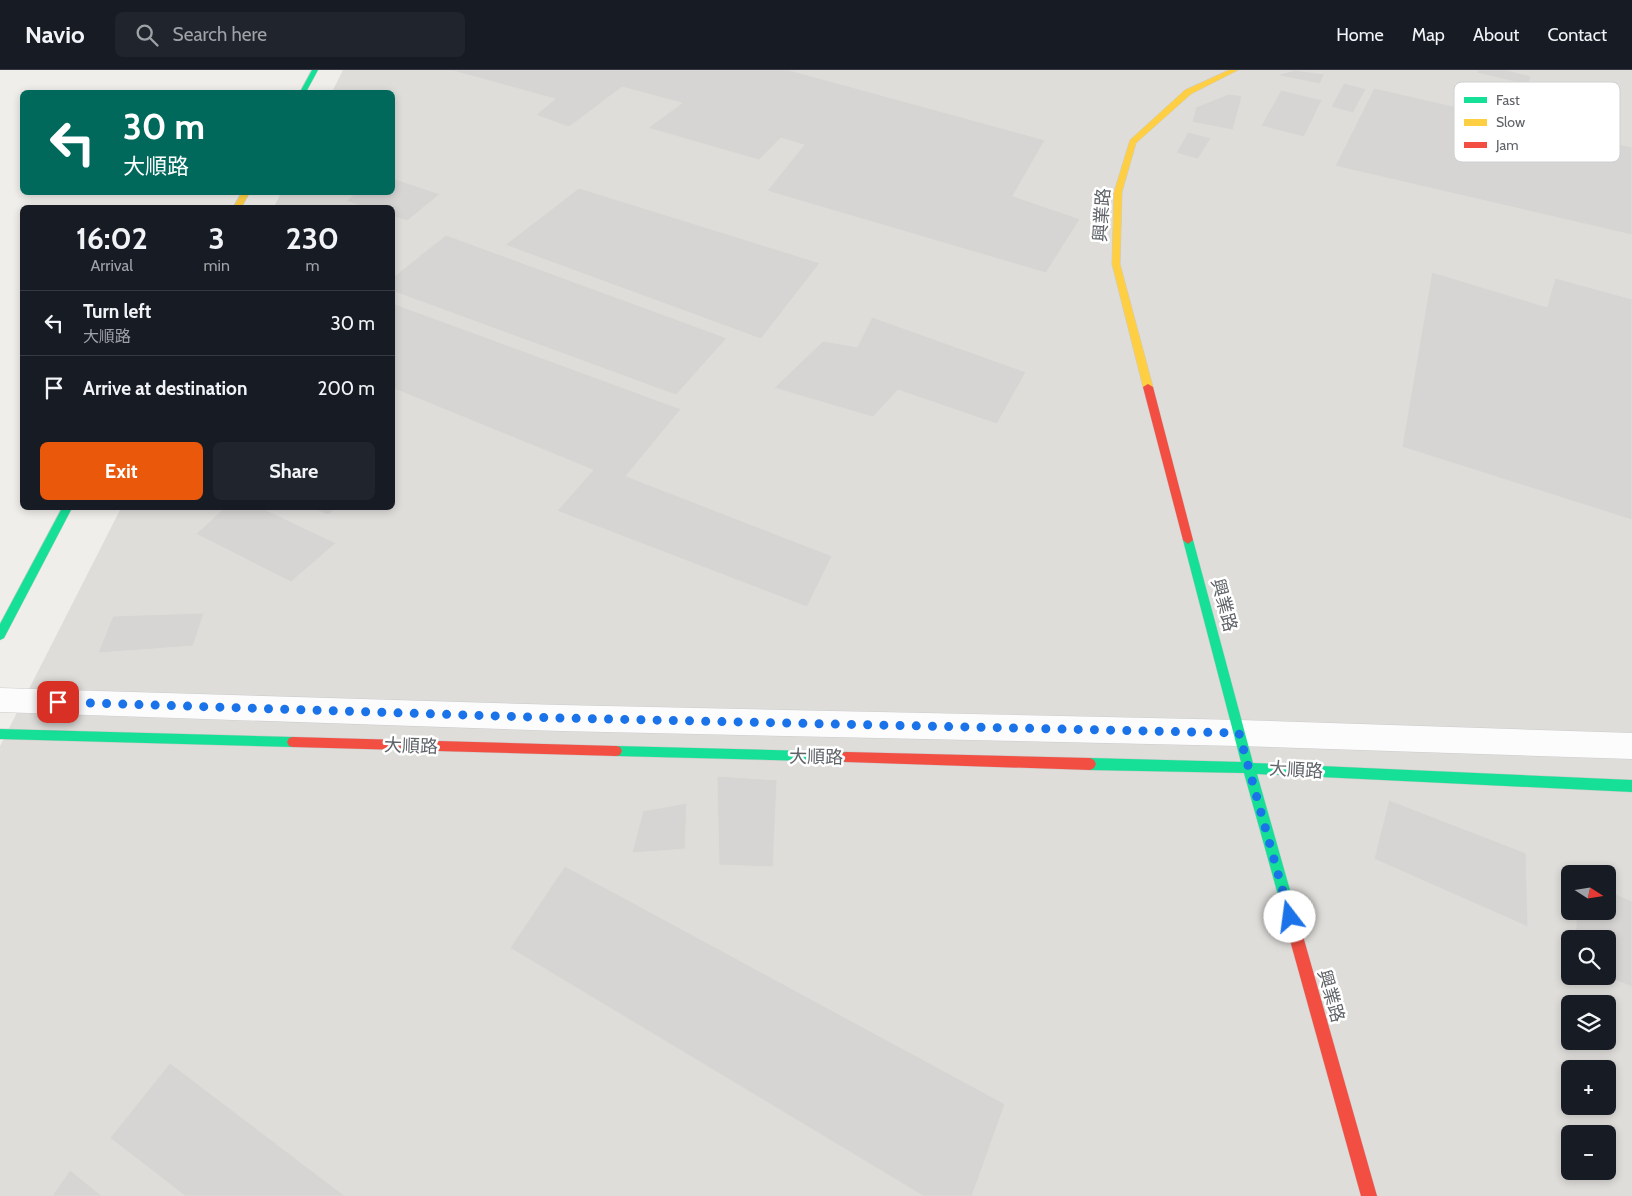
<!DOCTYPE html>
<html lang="en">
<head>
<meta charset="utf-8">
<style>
  :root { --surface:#171b24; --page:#20242c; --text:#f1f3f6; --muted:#9ea1a6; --line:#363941; --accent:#ea580c }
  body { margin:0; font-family:Cabin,"Noto Sans TC",sans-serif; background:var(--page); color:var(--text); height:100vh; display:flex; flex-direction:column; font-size:19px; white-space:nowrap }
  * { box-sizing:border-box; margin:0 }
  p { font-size:16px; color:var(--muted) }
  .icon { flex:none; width:28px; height:28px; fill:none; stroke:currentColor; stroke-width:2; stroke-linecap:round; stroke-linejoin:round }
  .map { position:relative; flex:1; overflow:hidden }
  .panel { position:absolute; left:20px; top:135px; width:375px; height:305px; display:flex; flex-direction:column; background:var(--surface); border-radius:8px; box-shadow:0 2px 8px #0003 }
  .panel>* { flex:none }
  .top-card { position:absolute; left:20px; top:20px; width:375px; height:105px; border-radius:8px; box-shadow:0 2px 8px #0003; background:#00695c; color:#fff; overflow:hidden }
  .needle { width:32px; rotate:102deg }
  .controls { position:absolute; left:1561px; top:795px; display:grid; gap:10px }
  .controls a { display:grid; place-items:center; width:55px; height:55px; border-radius:8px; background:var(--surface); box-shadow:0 2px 8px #0003; font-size:25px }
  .pin { position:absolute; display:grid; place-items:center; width:42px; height:42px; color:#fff; margin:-21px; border-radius:10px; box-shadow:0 2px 8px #0006 }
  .me { position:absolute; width:55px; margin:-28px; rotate:345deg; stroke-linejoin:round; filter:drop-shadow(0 0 4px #0008) }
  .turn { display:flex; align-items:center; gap:18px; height:105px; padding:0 20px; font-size:22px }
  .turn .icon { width:65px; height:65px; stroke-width:2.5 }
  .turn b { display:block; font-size:35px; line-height:42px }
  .eta { display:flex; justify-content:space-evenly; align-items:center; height:85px; text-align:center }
  .eta b { font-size:30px; font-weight:800; line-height:35px }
  .action { display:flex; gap:10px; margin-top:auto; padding:10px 20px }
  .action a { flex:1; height:58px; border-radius:8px; background:var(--accent); color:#fff; font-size:20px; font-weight:800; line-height:58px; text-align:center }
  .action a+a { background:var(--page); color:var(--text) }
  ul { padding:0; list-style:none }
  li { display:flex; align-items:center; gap:15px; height:65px; padding:0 20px; border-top:1px solid var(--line) }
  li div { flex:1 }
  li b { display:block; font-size:19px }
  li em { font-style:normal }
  header { display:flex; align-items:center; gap:30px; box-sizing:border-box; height:70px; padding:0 25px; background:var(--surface); border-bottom:1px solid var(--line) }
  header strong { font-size:24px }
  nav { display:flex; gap:28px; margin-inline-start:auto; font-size:18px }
  .search { width:350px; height:45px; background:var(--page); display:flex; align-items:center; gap:12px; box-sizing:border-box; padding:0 18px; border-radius:8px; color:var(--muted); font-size:19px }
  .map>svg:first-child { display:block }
  .industrial { fill:#dfddda; fill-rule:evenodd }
  .building { fill:#d6d5d3; stroke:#deddd9 }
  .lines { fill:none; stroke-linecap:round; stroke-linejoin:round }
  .street-casing { stroke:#cbcccc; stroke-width:1 }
  .fast-casing { stroke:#cacacb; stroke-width:1 }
  .slow-casing { stroke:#cacacb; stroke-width:1 }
  .jam-casing { stroke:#cacacb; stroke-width:1 }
  .street { fill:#fdfcfc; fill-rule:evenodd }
  .fast { fill:#16e098; fill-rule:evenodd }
  .slow { fill:#ffcf43; fill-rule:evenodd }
  .jam { fill:#f24e42; fill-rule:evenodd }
  .route { stroke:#1a73e8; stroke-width:9; stroke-dasharray:0 16.2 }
  .labels { text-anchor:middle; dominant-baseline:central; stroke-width:5; stroke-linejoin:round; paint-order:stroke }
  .street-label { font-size:18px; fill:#5f6368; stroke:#fff }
  .key { fill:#fff; stroke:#cfd0d2; stroke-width:1 }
  .key-label { font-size:14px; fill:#5f6368 }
</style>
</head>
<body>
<header>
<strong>Navio</strong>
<div class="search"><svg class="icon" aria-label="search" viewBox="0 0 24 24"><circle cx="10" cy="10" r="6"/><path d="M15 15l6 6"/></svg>Search here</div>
<nav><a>Home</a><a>Map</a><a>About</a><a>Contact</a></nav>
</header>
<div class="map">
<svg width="1632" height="1126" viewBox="0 0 1632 1126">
  <rect width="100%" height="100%" fill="#efeeea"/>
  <path class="industrial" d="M343,0H1632V1126H0V676L121,438H392V138L274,137L281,123L392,122V22H332ZM1570,804H1608V841H1570ZM1570,869H1608V906H1570ZM1570,934H1608V971H1570ZM1570,999H1608V1036H1570ZM1570,1064H1608V1101H1570Z"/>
  <path class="building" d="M450,0H789L1045,70L1013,126L1080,149L1046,203L767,121L804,75L781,68L759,90L648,58L682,33L622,17L569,57L536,45L555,29Z
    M1295,0L1324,4L1320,14L1276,5Z
    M1478,0H1507L1531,6L1528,15L1477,3Z
    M1344,13L1366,19L1353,43L1331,37Z
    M1374,18L1632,77V165L1335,96Z
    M1281,20L1322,30L1304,67L1261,56Z
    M1229,24L1242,26L1233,60L1192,52L1196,37Z
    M1188,62L1211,68L1198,89L1176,83Z
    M392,108L440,124L407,151L392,146V138H367L346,131L357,122H392Z
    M579,118L820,193L761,269L505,175Z
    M446,165L727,268L676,325L392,221V208Z
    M1432,202L1547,237L1555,208L1632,229V450L1402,377Z
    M392,233L681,339L626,406L832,486L807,537L557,441L593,400L392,318Z
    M872,247L1026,302L997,354L898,320L873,347L774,318L823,271L857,277Z
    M224,438H262L336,473L291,512L196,464Z
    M312,438H336L328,445Z
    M204,543L193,576L98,583L113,546Z
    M717,706L777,710L773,797L719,795Z
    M1389,730L1526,783L1528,857L1374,789Z
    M687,733L685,779L632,783L643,741Z
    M565,796L1005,1034L972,1126H923L510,878Z
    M1608,821L1632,831V917L1606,906H1608V869H1575L1577,841H1608Z
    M170,993L345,1126H185L110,1068Z
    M70,1100L102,1126H52Z"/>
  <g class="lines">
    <g class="street-casing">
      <path id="street" d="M0,618L561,635L1239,650L1632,663V689L1239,676L561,661L0,642Z"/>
    </g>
    <g class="fast-casing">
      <path id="fast" d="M312,0H318L306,22H300Z
        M62,438H72L4,568L0,570V554Z
        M1188,466L1193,470L1253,693L1632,710V722L1257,704L1297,845L1295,850L1290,852L1285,850L1244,703L1090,700L1086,698L1084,694L1086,690L1090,688L1241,692L1183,470Z
        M0,659L293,667L297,668L299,672L297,676L293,677L0,669Z
        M616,676L846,682L850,683L852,687L850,691L846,692L616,686L612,685L610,681L612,677Z"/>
    </g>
    <g class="slow-casing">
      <path id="slow" d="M1229,0H1238L1191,24L1136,73L1122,122L1120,194L1153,317L1148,320L1143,317L1112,194L1114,122L1130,70L1185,20Z
        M242,122H250L241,138H233Z"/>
    </g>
    <g class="jam-casing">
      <path id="jam" d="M1148,314L1153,317L1193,470L1188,474L1183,470L1143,317Z
        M293,667L616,676L620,677L622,681L620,685L616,686L293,677L289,676L287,672L289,668Z
        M846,682L1090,688L1094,690L1096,694L1094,698L1090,700L846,692L842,691L840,687L842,683Z
        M1290,838L1295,840L1297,845L1377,1126H1361L1283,845L1285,840Z"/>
    </g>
    <use href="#street" class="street"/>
    <use href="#fast" class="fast"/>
    <use href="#slow" class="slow"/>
    <use href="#jam" class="jam"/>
  </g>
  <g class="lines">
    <path class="route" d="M58,632L561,648L1239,663L1290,847"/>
  </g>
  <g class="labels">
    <g class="street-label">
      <text transform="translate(1102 145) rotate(-86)">興業路</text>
      <text transform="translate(1224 535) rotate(75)">興業路</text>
      <text transform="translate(411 676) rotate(2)">大順路</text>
      <text transform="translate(816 687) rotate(1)">大順路</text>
      <text transform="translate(1296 700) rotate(3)">大順路</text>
      <text transform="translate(1331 926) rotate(74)">興業路</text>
    </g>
  </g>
  <rect x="1454" y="12" width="166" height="80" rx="8" class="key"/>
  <rect x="1464" y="27" width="23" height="6" fill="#16e098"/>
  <rect x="1464" y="49" width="23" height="7" fill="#ffcf43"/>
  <rect x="1464" y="72" width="23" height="6" fill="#f24e42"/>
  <g class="key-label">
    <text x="1496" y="35">Fast</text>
    <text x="1496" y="57">Slow</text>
    <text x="1496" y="80">Jam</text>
  </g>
</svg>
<div class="controls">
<a><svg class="needle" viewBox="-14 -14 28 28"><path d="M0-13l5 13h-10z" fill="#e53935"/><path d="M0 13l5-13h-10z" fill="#9ea1a6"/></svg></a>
<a><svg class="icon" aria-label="search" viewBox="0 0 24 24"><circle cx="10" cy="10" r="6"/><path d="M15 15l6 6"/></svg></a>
<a><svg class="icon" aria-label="layers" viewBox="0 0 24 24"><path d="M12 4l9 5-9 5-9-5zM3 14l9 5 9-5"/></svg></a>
<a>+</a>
<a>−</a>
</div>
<div class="pin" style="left:58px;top:632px;background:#d93025"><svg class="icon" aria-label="arrive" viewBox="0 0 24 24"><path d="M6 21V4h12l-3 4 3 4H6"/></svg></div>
<svg class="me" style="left:1290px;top:847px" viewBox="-20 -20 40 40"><circle r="19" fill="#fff"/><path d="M0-13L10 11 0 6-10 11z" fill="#1a73e8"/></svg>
<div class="top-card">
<div class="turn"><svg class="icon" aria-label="left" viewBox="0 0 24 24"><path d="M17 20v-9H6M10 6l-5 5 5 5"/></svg><div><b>30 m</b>大順路</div></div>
</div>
<section class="panel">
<div class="eta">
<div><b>16:02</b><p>Arrival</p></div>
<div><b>3</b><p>min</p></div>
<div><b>230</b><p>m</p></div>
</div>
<ul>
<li><svg class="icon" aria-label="left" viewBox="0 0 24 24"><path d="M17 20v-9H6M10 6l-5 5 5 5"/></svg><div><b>Turn left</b><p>大順路</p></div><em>30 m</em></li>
<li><svg class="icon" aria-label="arrive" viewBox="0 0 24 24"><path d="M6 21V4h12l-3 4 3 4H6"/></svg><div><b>Arrive at destination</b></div><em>200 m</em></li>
</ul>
<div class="action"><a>Exit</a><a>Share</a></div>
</section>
</div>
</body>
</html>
